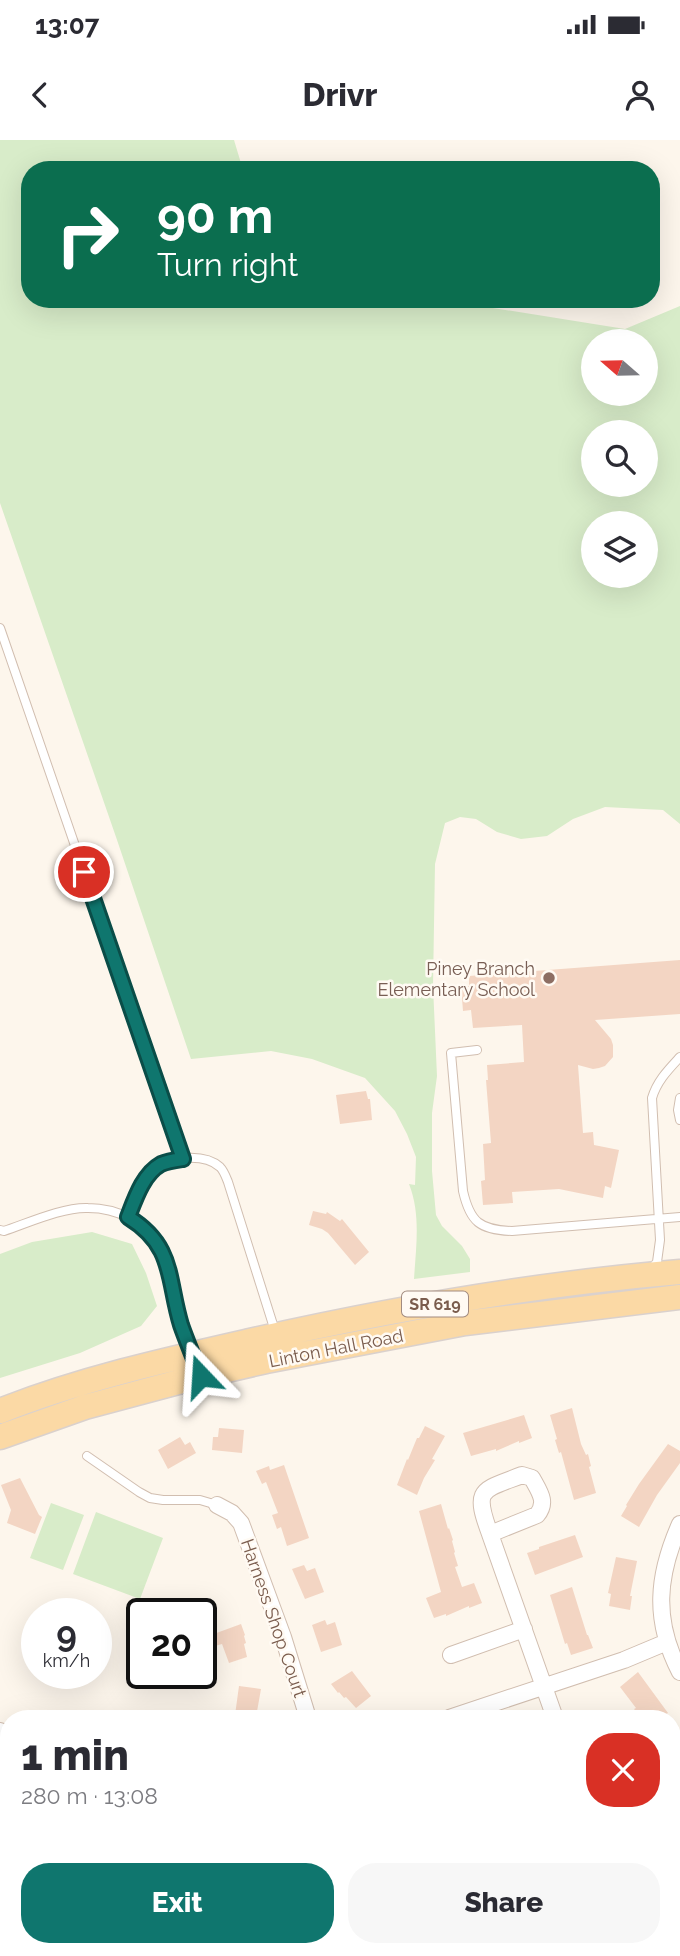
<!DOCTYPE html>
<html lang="en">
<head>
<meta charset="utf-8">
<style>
  :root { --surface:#fff; --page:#f7f7f7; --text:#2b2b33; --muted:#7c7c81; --accent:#0f766e }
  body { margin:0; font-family:Raleway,sans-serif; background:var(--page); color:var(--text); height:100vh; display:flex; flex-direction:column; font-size:26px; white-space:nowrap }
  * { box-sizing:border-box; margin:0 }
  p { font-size:23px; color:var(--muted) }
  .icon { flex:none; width:38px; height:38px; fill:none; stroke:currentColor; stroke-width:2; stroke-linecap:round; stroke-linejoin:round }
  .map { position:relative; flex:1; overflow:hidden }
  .panel { position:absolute; left:0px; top:1570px; width:681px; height:247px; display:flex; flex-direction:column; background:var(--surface); border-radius:28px 28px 0 0; box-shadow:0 7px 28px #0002 }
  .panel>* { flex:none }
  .top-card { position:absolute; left:21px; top:21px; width:639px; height:147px; border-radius:28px; box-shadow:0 7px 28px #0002; background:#0b6e4f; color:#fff; overflow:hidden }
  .needle { width:46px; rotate:290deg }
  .controls { position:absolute; left:581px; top:189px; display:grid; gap:14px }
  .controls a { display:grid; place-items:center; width:77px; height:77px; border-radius:50%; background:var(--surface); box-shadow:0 7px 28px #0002; font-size:35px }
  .speed { position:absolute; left:21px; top:1458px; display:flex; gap:14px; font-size:35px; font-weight:700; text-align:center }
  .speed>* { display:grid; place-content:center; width:91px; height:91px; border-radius:50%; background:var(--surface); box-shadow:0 7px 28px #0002; line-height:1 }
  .speed small { font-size:18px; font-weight:400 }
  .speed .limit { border:4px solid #111; border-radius:10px; background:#fff; color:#111 }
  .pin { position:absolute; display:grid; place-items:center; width:60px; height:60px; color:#fff; margin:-30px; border:4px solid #fff; border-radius:50%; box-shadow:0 2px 7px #0007 }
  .me { position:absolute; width:77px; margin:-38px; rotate:340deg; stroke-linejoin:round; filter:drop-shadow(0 0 5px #0008) }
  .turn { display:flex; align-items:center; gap:24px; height:147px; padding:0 21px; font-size:32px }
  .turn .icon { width:91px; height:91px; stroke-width:2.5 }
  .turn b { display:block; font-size:49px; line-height:60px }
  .round { display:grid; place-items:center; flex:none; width:74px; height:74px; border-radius:28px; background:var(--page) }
  .headline { display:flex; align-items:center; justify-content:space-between; height:119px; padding:0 21px }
  h1 { font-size:42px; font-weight:800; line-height:52px }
  .button { display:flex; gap:14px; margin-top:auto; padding:14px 21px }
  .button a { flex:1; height:80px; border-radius:28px; background:var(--accent); color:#fff; font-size:28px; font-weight:800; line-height:80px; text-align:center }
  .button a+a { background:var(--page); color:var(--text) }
  .status { display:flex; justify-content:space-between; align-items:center; height:49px; padding:0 35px; background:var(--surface); direction:ltr }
  .status svg { height:19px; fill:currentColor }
  header { display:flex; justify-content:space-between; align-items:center; height:91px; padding:0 21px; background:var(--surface); font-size:32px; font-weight:800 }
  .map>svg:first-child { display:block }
  .green { fill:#d8ecc9; fill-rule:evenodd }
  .building { fill:#f3d5c3 }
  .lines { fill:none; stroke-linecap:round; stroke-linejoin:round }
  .lane-casing { stroke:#d1beb0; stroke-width:10 }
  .street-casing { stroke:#d1beb0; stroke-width:18 }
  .primary-casing { stroke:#dad1cd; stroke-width:27 }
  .lane { stroke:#fff; stroke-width:8 }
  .street { stroke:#fff; stroke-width:16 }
  .primary { stroke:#fbd9a5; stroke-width:24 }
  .route-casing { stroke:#0a4d48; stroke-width:18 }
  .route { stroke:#0f766e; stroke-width:12 }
  .education-dot { fill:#8d6e63; stroke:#fffaf3; stroke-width:2.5 }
  .labels { text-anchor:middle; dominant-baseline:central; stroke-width:5; stroke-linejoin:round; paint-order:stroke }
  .shield { fill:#fffaf3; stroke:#a28b7f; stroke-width:2 }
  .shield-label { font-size:16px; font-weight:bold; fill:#7a5c4d }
  .education-label { font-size:18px; fill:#785e54; stroke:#fffaf3; text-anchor:end }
  .street-label { font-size:18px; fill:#7a5c4d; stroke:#fffaf3 }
</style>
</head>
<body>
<div class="status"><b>13:07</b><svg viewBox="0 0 49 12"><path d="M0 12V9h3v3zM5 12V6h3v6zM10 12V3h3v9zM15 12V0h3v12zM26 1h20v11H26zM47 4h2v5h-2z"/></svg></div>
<header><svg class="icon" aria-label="back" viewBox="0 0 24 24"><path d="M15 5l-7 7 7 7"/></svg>Drivr<svg class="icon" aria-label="person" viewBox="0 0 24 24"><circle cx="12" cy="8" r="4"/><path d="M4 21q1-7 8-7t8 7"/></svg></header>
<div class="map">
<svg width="680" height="1816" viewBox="0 0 680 1816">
  <rect width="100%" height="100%" fill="#fdf6ec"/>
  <path class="green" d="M0,0H234L243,30H30V159H437L625,189L680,166V684L663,670L605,667L573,679L547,696L521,699L497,692L476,679L460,677L445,683L435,724L433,846L437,936L432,973V1031L436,1075L442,1086L462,1106L470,1119V1132L414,1139C416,1107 421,1074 409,1044L415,1045L416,1017L407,994L395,971L365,938L312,919L271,911L191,919L116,697L0,363ZM646,201V254H593V201ZM646,292V345H593V292ZM646,383V436H593V383Z
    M92,1092L132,1104L146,1133L157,1166L141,1186L80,1213L0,1238V1114L32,1102Z
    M51,1363L84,1375L63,1430L30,1418Z
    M96,1372L163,1398L140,1459L73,1434Z"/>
  <path class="building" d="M680,820V874L595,880L611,899L613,905V917L605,926L599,928L593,929L578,925L583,993L593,992L594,1005L619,1010L611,1048L605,1046L603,1058L559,1049L512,1052L513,1063L483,1065L481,1041L485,1040L483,1004L491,1003L486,940H488L487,925L524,922L522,885L473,888L471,870L463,871L461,846H469V836Z
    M366,951L368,959H370L372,980L340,984L336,955Z
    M313,1071L326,1074L327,1072L340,1081L342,1079L369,1112L355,1125L328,1093L322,1089L309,1085Z
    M572,1268L581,1304L586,1315L588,1314L591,1326L589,1327L596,1353L574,1360L561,1312L559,1313L555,1300L557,1299L550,1275Z
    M524,1275L532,1298L519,1303V1301L496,1311V1309L471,1316L463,1293Z
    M425,1286L445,1296L432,1319L435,1320L424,1338L417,1355L397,1345L407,1319L408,1320L417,1298H419Z
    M219,1288L244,1290L242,1313L212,1310L213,1297H218Z
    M180,1297L185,1305L190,1302L196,1313L168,1329L158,1310Z
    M668,1304L680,1311V1323L657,1355L639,1387L621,1376L627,1366L626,1365L639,1344Z
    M284,1325L309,1398L287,1406L281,1387L277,1389L272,1375L278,1373L266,1342L262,1344L256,1331L269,1326L270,1330Z
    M20,1338L39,1375L42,1377L35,1394L7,1383L11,1370L1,1345Z
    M441,1364L448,1389L449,1388L453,1400L452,1401L455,1412L454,1413L458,1426L455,1427L462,1447L474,1443L482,1463L469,1468V1466L446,1476V1474L434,1478L426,1458L441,1452L419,1371Z
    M575,1395L583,1417L535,1435L527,1413L539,1409V1407Z
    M616,1417L637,1421L630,1456H632L630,1470L609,1466L611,1454L608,1453Z
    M304,1425L307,1431L315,1428L324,1452L305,1459L292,1429Z
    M572,1447L587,1495H588L593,1508L571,1515L567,1503L565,1504L550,1455Z
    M325,1480L327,1485L335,1482L342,1505L321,1512L312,1485Z
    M241,1484L245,1495L244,1496L246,1503L244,1504L247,1517L229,1523L222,1504L215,1506L211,1495Z
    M352,1531L371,1556L356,1568L346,1557L344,1558L339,1552L338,1553L331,1544Z
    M638,1532L668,1573L666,1574L670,1578H641L634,1569L636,1568L620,1547Z
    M239,1546L261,1549L256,1577L235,1575Z"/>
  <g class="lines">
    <g class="lane-casing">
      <path id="lane" d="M0,488L183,1019
        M477,910L451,913L463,1051C470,1082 480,1090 512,1091L680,1077
        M680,958L678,970L680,980
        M128,1077C134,1060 141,1040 156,1028C170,1016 205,1013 220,1027C224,1031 226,1037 228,1042L275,1191
        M0,1090L4,1091C28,1083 63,1067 88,1068C117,1068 146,1082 161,1108C173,1130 175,1158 181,1182C183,1192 188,1202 192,1212
        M651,1130L657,1122L660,1100L652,958C657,941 668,930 680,917
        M87,1316L139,1352L150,1358L163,1360H200L217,1365"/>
    </g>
    <g class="street-casing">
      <path id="street" d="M217,1365L232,1373L241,1383L283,1497L308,1578
        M680,1384C657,1436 653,1480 680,1532
        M490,1394C473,1348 481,1351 522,1335L532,1338C539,1351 548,1362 537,1375L490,1394L555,1578
        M451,1515L524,1489
        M449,1578L624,1520L667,1502
        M0,1591L9,1595
        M672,1741L680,1748
        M672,1779L680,1768
        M84,1816L85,1808"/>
    </g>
    <g class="primary-casing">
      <path id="primary" d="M0,1271C81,1239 166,1220 250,1201C392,1169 535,1144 680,1132
        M0,1297L85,1267L201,1236L266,1221L465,1183L680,1157"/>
    </g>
    <use href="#lane" class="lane"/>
    <use href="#street" class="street"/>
    <use href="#primary" class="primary"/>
  </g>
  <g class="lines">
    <g class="route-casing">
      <path id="route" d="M84,732L183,1019C176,1020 168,1021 161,1024C143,1034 135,1059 128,1077C175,1106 167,1139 181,1185C187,1202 194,1219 201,1236"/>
    </g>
    <use href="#route" class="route"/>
  </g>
  <circle class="education-dot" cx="549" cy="838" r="7"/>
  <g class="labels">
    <rect class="shield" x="402" y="1151.5" width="66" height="25" rx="5"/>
    <g class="shield-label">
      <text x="435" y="1164">SR 619</text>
    </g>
    <g class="education-label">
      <text x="535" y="828">Piney Branch<tspan x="535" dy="21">Elementary School</tspan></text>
    </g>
    <g class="street-label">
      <text transform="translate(336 1208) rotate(-11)">Linton Hall Road</text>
      <text transform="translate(274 1478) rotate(71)">Harness Shop Court</text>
    </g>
  </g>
</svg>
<div class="controls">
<a><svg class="needle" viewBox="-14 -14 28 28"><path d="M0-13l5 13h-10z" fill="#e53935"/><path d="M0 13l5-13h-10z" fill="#7c7c81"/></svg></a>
<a><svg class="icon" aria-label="search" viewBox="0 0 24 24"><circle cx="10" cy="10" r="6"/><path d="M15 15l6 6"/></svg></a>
<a><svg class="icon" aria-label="layers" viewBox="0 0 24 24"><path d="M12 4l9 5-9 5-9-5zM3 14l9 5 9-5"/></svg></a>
</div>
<div class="speed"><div>9<small>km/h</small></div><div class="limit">20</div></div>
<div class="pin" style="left:84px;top:732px;background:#d93025"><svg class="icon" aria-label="arrive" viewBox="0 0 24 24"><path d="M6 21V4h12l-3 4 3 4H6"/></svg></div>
<svg class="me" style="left:201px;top:1236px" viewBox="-20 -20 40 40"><path d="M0-17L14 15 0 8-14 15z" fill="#0f766e" stroke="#fff" stroke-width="4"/></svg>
<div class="top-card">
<div class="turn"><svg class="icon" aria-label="right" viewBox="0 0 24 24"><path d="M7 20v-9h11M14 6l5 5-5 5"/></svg><div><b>90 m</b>Turn right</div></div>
</div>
<section class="panel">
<div class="headline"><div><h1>1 min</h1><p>280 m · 13:08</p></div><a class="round" style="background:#d93025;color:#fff"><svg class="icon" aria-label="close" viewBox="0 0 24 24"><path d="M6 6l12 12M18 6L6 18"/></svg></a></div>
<div class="button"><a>Exit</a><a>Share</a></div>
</section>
</div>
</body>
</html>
